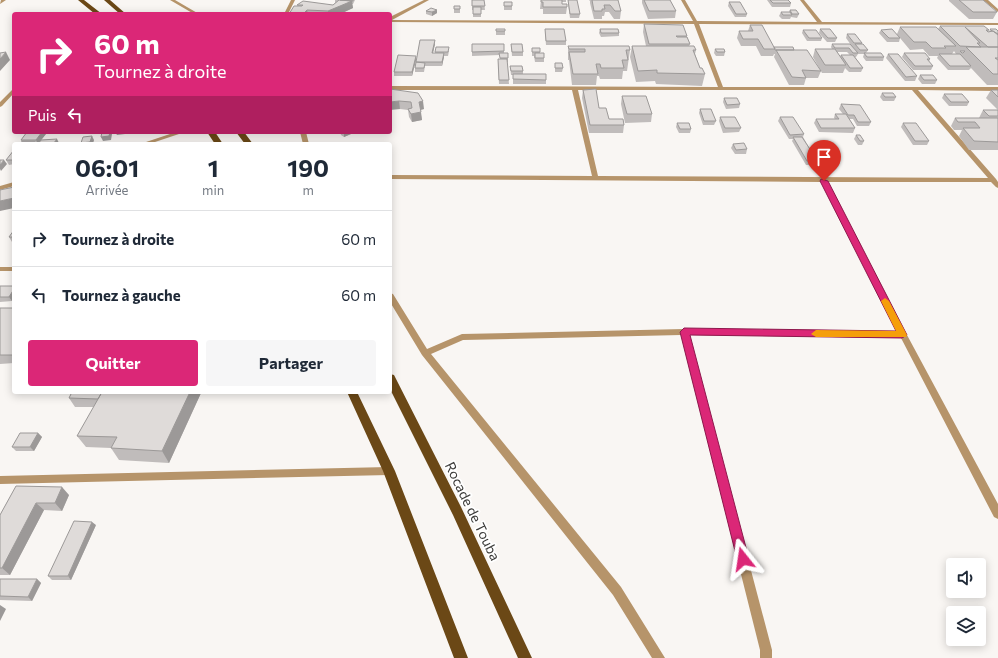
<!DOCTYPE html>
<html lang="fr">
<head>
<meta charset="utf-8">
<style>
  :root { --surface:#fff; --page:#f6f6f7; --text:#1f2937; --muted:#747a83; --line:#e0e1e3; --accent:#db2777 }
  body { margin:0; font-family:Commissioner,sans-serif; background:var(--page); color:var(--text); height:100vh; display:flex; flex-direction:column; font-size:15px; white-space:nowrap }
  * { box-sizing:border-box; margin:0 }
  p { font-size:13px; color:var(--muted) }
  .icon { flex:none; width:22px; height:22px; fill:none; stroke:currentColor; stroke-width:2; stroke-linecap:round; stroke-linejoin:round }
  .map { position:relative; flex:1; overflow:hidden }
  .details { position:absolute; left:12px; top:142px; width:380px; height:252px; display:flex; flex-direction:column; background:var(--surface); border-radius:4px; box-shadow:0 2px 10px #0003 }
  .details>* { flex:none }
  .banner { position:absolute; left:12px; top:12px; width:380px; height:122px; border-radius:4px; box-shadow:0 2px 10px #0003; background:#db2777; color:#fff; overflow:hidden }
  .buttons { position:absolute; left:946px; top:558px; display:grid; gap:8px }
  .buttons a { display:grid; place-items:center; width:40px; height:40px; border-radius:4px; background:var(--surface); box-shadow:0 2px 10px #0003; font-size:20px }
  .pin { position:absolute; display:grid; place-items:center; width:34px; height:34px; color:#fff; margin:-41px -17px; border-radius:50% 50% 50% 0; rotate:-45deg; box-shadow:0 0 4px #0007 }
  .pin .icon { rotate:45deg }
  .me { position:absolute; width:44px; margin:-22px; rotate:345deg; stroke-linejoin:round; filter:drop-shadow(0 0 3px #0008) }
  .turn { display:flex; align-items:center; gap:14px; height:84px; padding:0 16px; font-size:18px }
  .turn .icon { width:52px; height:52px; stroke-width:2.5 }
  .turn b { display:block; font-size:28px; line-height:34px }
  .then { display:flex; align-items:center; height:38px; padding:0 16px; background:#0003; gap:8px; font-size:15px }
  .eta { display:flex; justify-content:space-evenly; align-items:center; height:68px; text-align:center }
  .eta b { font-size:24px; font-weight:700; line-height:28px }
  .cta { display:flex; gap:8px; margin-top:auto; padding:8px 16px }
  .cta a { flex:1; height:46px; border-radius:4px; background:var(--accent); color:#fff; font-size:16px; font-weight:700; line-height:46px; text-align:center }
  .cta a+a { background:var(--page); color:var(--text) }
  ul { padding:0; list-style:none }
  li { display:flex; align-items:center; gap:12px; height:56px; padding:0 16px; border-top:1px solid var(--line) }
  li div { flex:1 }
  li b { display:block; font-size:15px }
  li em { font-style:normal }
  .map>svg:first-child { display:block }
  .lines { fill:none; stroke-linecap:round; stroke-linejoin:round }
  .street { fill:#b6946a; fill-rule:evenodd }
  .primary { fill:#6b4816; fill-rule:evenodd }
  .wall { fill:#c0bcbb; fill-rule:evenodd }
  .shaded-wall { fill:#9c9998 }
  .building { fill:#dfdbd9; stroke:#9c9998 }
  .route { fill:#db2777; stroke:#8e194d }
  .slow { fill:#f59e0b }
  .labels { text-anchor:middle; dominant-baseline:central; stroke-width:3.5; stroke-linejoin:round; paint-order:stroke }
  .near-street-label { font-size:14px; fill:#3b3a38; stroke:#fff }
</style>
</head>
<body>
<div class="map">
<svg width="998" height="658" viewBox="0 0 998 658">
  <rect width="100%" height="100%" fill="#f9f6f3"/>
  <g class="lines">
    <path class="street" d="M1,0H6L0,4Z
      M170,0H175L199,14H194Z
      M291,0H295L288,14H284Z
      M424,0H429L392,20L693,21L681,0H685L697,21L817,22L800,0H804L822,22L998,23V25L699,24L723,87H998V91L918,90L996,179L998,182V188L996,187L991,182H828L907,335L998,504V519L994,517L901,338L689,335L772,650V658H760V650L681,335L463,340L431,354L621,587L665,658H652L613,595L422,355L390,302V293L393,294L427,349L462,334L684,329L897,332L821,182L390,179V175L592,176L572,90H390V86L718,87L694,24L390,22V17ZM578,90H912L988,178L598,176Z
      M983,0H988L998,9V12Z
      M14,88V93L2,106L0,107V102Z
      M176,132H185L149,144H140Z
      M300,132H306L309,144H303Z
      M14,182V186L0,190V186Z
      M0,267H14V271H0Z
      M389,467L392,468L394,471L392,474L389,475L0,484V476Z"/>
    <path class="primary" d="M78,0H84L102,14H95Z
      M104,0H110L126,14H120Z
      M207,132H215L223,144H215Z
      M236,132H244L253,144H245Z
      M390,374L394,375L461,507L532,658H518L453,515L390,389Z
      M347,392H357L395,471L468,658H454L383,471Z"/>
  </g>
  <path class="wall" d="M335,0H355L353,4H352L353,8L340,14H289L298,6L297,5H333L335,3Z
    M472,0H484L485,10H481V17H473V10H472Z
    M541,0H566V2H562V4L567,7L566,14H543V9H540Z
    M568,0L580,14L579,18H570L568,4Z
    M589,0H617L621,11L620,19H614L609,12H605L604,16H602V19H594L590,3V1Z
    M642,0H670L676,11L675,18L648,19L642,3Z
    M767,0H788L791,3L790,7H772Z
    M949,0H979L997,12L993,19H969L949,1Z
    M504,2H512V10H504Z
    M729,2L747,14L746,17H735L728,6Z
    M454,6H460V13H454Z
    M437,10V13L432,16L426,14V11Z
    M790,10L799,14L797,18L791,17L790,19H782L779,16L781,12H789Z
    M644,24L687,36V37L690,44L689,46L696,50L695,54L700,68L705,74L702,86L656,84L655,81L636,82L630,57L632,46H646L643,32Z
    M750,25L774,47L794,50L821,71L818,78H806L804,85H789L774,57L775,54H774L773,56H761L756,46H741L737,38L739,31H748Z
    M940,26L989,30L988,31L989,32L990,29L998,31V85H987L971,68L969,70H948L937,58L938,56H929L923,49L910,50L900,38L899,42H887L879,33L881,30L897,34L900,27L938,29ZM954,51L956,54H959H952Z
    M496,29H505V35H496Z
    M545,29L566,41V45H546L545,33Z
    M600,29L619,33V36L601,37L599,33Z
    M820,29L837,38L835,42H827L819,33Z
    M803,30L822,38L821,41H807L802,33Z
    M847,34L862,43V44L868,50L866,53L884,57L883,61H866L863,57L864,54H858L856,57H855L863,68L861,72H849L845,68L843,73H822L813,57L815,49H832L831,47L832,44L851,45L846,38ZM837,52H847L850,55H841L840,56Z
    M435,44L433,53H435V52L449,51L448,56H444L442,66H425L424,72H415V68L416,62Z
    M472,44H504V53H508V62H507L509,84H499L498,63L500,59V55L472,56Z
    M511,44L523,52V56H512Z
    M568,46L630,50L627,71H623L622,79H600L599,76H597L596,85H572L569,60H568Z
    M532,48H540V53L544,58V62H535L534,56H532Z
    M715,49L725,52L724,56H716L714,53Z
    M904,53L930,59L929,62L933,66L931,70H913L902,57Z
    M888,54L917,76L915,81H905L886,58Z
    M416,56V60L412,76H394V72Z
    M555,63L563,68L562,72H555Z
    M510,66L523,71V74L546,80V84H513V75H511Z
    M920,75L937,80L935,84H922L918,79Z
    M390,89L424,109L420,110L422,120L412,122L409,117L408,110L400,109Z
    M583,90L609,119L624,125L623,133H589L582,98Z
    M991,90H998V110L986,98Z
    M882,93L896,97L894,101H883L880,97Z
    M944,94L969,102L967,106H949L942,98Z
    M622,96L652,114L651,122L625,123L621,104Z
    M724,98L740,104L739,108L726,109L723,102Z
    M841,104L871,122L869,126H857L853,119H849L855,128L853,133L819,132L814,123L816,119H835L834,118L835,114H843L839,109Z
    M700,109L716,121L714,125H703L699,113Z
    M983,110H998V150H969L959,136L962,130H954L951,126L955,118H979Z
    M720,117L741,128L739,132L723,133L719,121Z
    M780,117L804,134L803,137L813,154L823,160L822,165H806L792,141L793,139H789L778,121Z
    M677,123L691,129L690,133H679L676,127Z
    M903,123L929,141L927,145H913L901,127Z
    M27,132H45L46,134L41,140L59,143L58,144H19L22,142L21,140Z
    M340,132H351V134L344,137L341,135Z
    M856,135L864,141L862,145H858L854,139Z
    M733,144L747,149L746,154H735L731,148Z
    M14,150V164L9,165L6,160Z
    M14,230V241L12,242L9,237Z
    M0,286H14L12,301L0,302Z
    M0,308H14V363L0,364Z
    M72,392H201V393L169,463L119,460L111,448L86,447L77,436L94,407H75L69,398Z
    M38,433L42,437L34,451H16L12,447Z
    M16,486L69,495L62,511L44,510L10,575H0V515Z
    M96,525L71,580H52L48,576Z
    M0,579H37L41,583L32,601L0,600Z"/>
  <path class="shaded-wall" d="M352,1L353,8L340,14H328V11Z
    M307,10L308,14H303Z
    M437,10V13L432,16V12Z
    M391,24L392,32L390,37V26Z
    M435,40V44L432,57V53Z
    M6,52L10,60L0,71V59Z
    M444,53V57L442,66V62Z
    M416,56V60L412,76V72Z
    M399,101L400,109L390,110V102Z
    M423,101L424,109L420,110L419,102Z
    M421,112L422,120L412,122L411,114Z
    M42,132H45L46,134L38,144L36,140Z
    M110,132H112V134L111,140L103,141L101,137Z
    M115,132H125V134L117,135Z
    M345,132H351V134L344,137V133Z
    M92,136L94,140L93,144H81V143Z
    M57,139L59,143L58,144H53Z
    M4,160L7,164L1,171L0,169V165Z
    M14,198V208L0,211V201Z
    M14,289V298L12,301L9,297Z
    M190,392H201V393L169,463L162,451Z
    M38,433L42,437L34,451L30,447Z
    M62,487L69,495L62,511L55,503Z
    M36,503L44,510L10,575L2,568Z
    M92,522L96,525L71,580L68,576Z
    M37,579L41,583L32,601L28,597Z
    M0,605L6,609L0,621Z"/>
  <path class="building" d="M339,0L352,1L328,11L307,10L303,14H289L294,6H302L303,5H297L303,1L333,5Z
    M340,0H353V1Z
    M472,0H484L485,6H472Z
    M541,0H562V4H567V7H543V2H541Z
    M568,0H577L580,14H570Z
    M592,0H618L621,11H615L610,5H604L605,9H602V11H594Z
    M644,0H670L676,11H649Z
    M770,0H788L791,3H773Z
    M959,0H983L997,12H973Z
    M504,2H512V6H504Z
    M729,2H740L747,14H736Z
    M454,6H460V9H454Z
    M473,7H481V14H473Z
    M431,8L437,10L432,12L426,11Z
    M790,10H796L799,14H792Z
    M781,12H790L792,15H783Z
    M644,24L683,25L687,36H676L677,37H687L690,44H649Z
    M750,25H762L775,49H764L758,39H743L739,31H753Z
    M940,26H984L989,30H986L988,32L993,31L998,35V47H988L965,27L980,43H977L981,47L960,46Z
    M900,27H936L956,46H944L946,48H932L926,42H914Z
    M496,29H505V31H496Z
    M545,29H564L566,41H546Z
    M600,29H618L619,33H601Z
    M820,29H830L837,38H828Z
    M892,29L900,38H889L881,30Z
    M990,29H996L998,31V34L993,31H992Z
    M803,30H816L822,38H809Z
    M847,34H855L862,43H854Z
    M420,40H435L432,53H444L442,62H416Z
    M472,44H504V51L472,52Z
    M511,44H522L523,52H512Z
    M832,44H850L858,53H853L849,48H835Z
    M855,44H863L868,50H860Z
    M568,46H629L630,50H626L628,60H622L624,68H601L600,64H596L598,74H573L569,52H585V49H569Z
    M632,46H694L696,50H693L700,68H702L705,74L657,73V70L638,71Z
    M436,47H449L448,52H435Z
    M774,47H793L794,50H775V49Z
    M966,47H998V58H995L998,60V74H993Z
    M532,48H540V52H532Z
    M715,49H724L725,52H717Z
    M815,49H835L846,65H825Z
    M776,50H807L821,71L802,70L806,78L792,77Z
    M960,51H965L963,53H962Z
    M6,52L0,59V53Z
    M499,53H508V58H500Z
    M535,53H544V58H535Z
    M864,53H881L884,57H867Z
    M904,53H925L930,59H927L933,66H915Z
    M888,54H898L917,76L906,77Z
    M939,54H960L971,66H950Z
    M398,55L416,56L412,72H394Z
    M841,55H853L863,68H850Z
    M498,59H507L509,80H499Z
    M416,62L425,63L424,68H415Z
    M555,63H562L563,68H555Z
    M510,66H522L523,71H511Z
    M513,74H546V80L513,79Z
    M920,75H933L937,80H924Z
    M390,89L418,93L423,101L419,102L421,112L411,114L408,109L412,108L411,102L399,101L390,102Z
    M596,89L599,108H606L609,119H623L624,125H590L583,90Z
    M991,90H998V97Z
    M882,93H893L896,97H885Z
    M944,94H962L969,102H951Z
    M622,96H646L652,114H627Z
    M724,98H737L740,104L727,105Z
    M841,104L860,105L871,122H858L854,115H848Z
    M700,109H711L716,121H704Z
    M983,110H998V116H989Z
    M835,114H846L855,128H821L816,119H839Z
    M720,117H735L741,128H725Z
    M780,117H793L804,134L790,135Z
    M955,118H998V142L974,141L963,128H980L975,122H958Z
    M677,123H689L691,129H680Z
    M903,123H916L929,141H915Z
    M27,132H42L36,140H21Z
    M102,132H110L109,136L101,137Z
    M856,135H860L864,141H860Z
    M92,136L90,142L81,143L83,137Z
    M793,137H802L813,154H819L823,160L807,161Z
    M57,139L53,144H38L41,140Z
    M21,142H35L34,144H19Z
    M744,143L747,149L736,150L733,144Z
    M14,150V160H6Z
    M0,160H4L0,165Z
    M14,187V198L0,201V190Z
    M14,230V237H9Z
    M0,286H14V289L9,297H0Z
    M0,308H14V355H0Z
    M72,392H102L98,399L69,398Z
    M102,392L131,393L132,392H190L162,451L111,448L117,437L77,436Z
    M20,433H38L30,447H12Z
    M16,486L62,487L55,503H36L2,568H0V515Z
    M74,521L92,522L68,576H48Z
    M0,579H37L28,597L0,596Z"/>
  <path class="route" d="M821,179L828,181L907,335L902,338L690,335L749,559L747,563L743,565L739,563L737,559L680,332L684,328L896,331L820,181Z"/>
  <path class="slow" d="M885,298L889,301L907,335L906,337H816L811,334L816,330L896,331L881,301Z"/>
  <g class="labels">
    <g class="near-street-label">
      <text transform="translate(473 511) rotate(64)">Rocade de Touba</text>
    </g>
  </g>
</svg>
<div class="buttons">
<a><svg class="icon" aria-label="sound" viewBox="0 0 24 24"><path d="M4 9h4l5-4v14l-5-4H4zM17 9q2 3 0 6"/></svg></a>
<a><svg class="icon" aria-label="layers" viewBox="0 0 24 24"><path d="M12 4l9 5-9 5-9-5zM3 14l9 5 9-5"/></svg></a>
</div>
<div class="pin" style="left:824px;top:181px;background:#d93025"><svg class="icon" aria-label="arrive" viewBox="0 0 24 24"><path d="M6 21V4h12l-3 4 3 4H6"/></svg></div>
<svg class="me" style="left:743px;top:559px" viewBox="-20 -20 40 40"><path d="M0-17L14 15 0 8-14 15z" fill="#db2777" stroke="#fff" stroke-width="4"/></svg>
<div class="banner">
<div class="turn"><svg class="icon" aria-label="right" viewBox="0 0 24 24"><path d="M7 20v-9h11M14 6l5 5-5 5"/></svg><div><b>60 m</b>Tournez à droite</div></div>
<div class="then">Puis<svg class="icon" aria-label="left" viewBox="0 0 24 24"><path d="M17 20v-9H6M10 6l-5 5 5 5"/></svg></div>
</div>
<section class="details">
<div class="eta">
<div><b>06:01</b><p>Arrivée</p></div>
<div><b>1</b><p>min</p></div>
<div><b>190</b><p>m</p></div>
</div>
<ul>
<li><svg class="icon" aria-label="right" viewBox="0 0 24 24"><path d="M7 20v-9h11M14 6l5 5-5 5"/></svg><div><b>Tournez à droite</b></div><em>60 m</em></li>
<li><svg class="icon" aria-label="left" viewBox="0 0 24 24"><path d="M17 20v-9H6M10 6l-5 5 5 5"/></svg><div><b>Tournez à gauche</b></div><em>60 m</em></li>
</ul>
<div class="cta"><a>Quitter</a><a>Partager</a></div>
</section>
</div>
</body>
</html>
